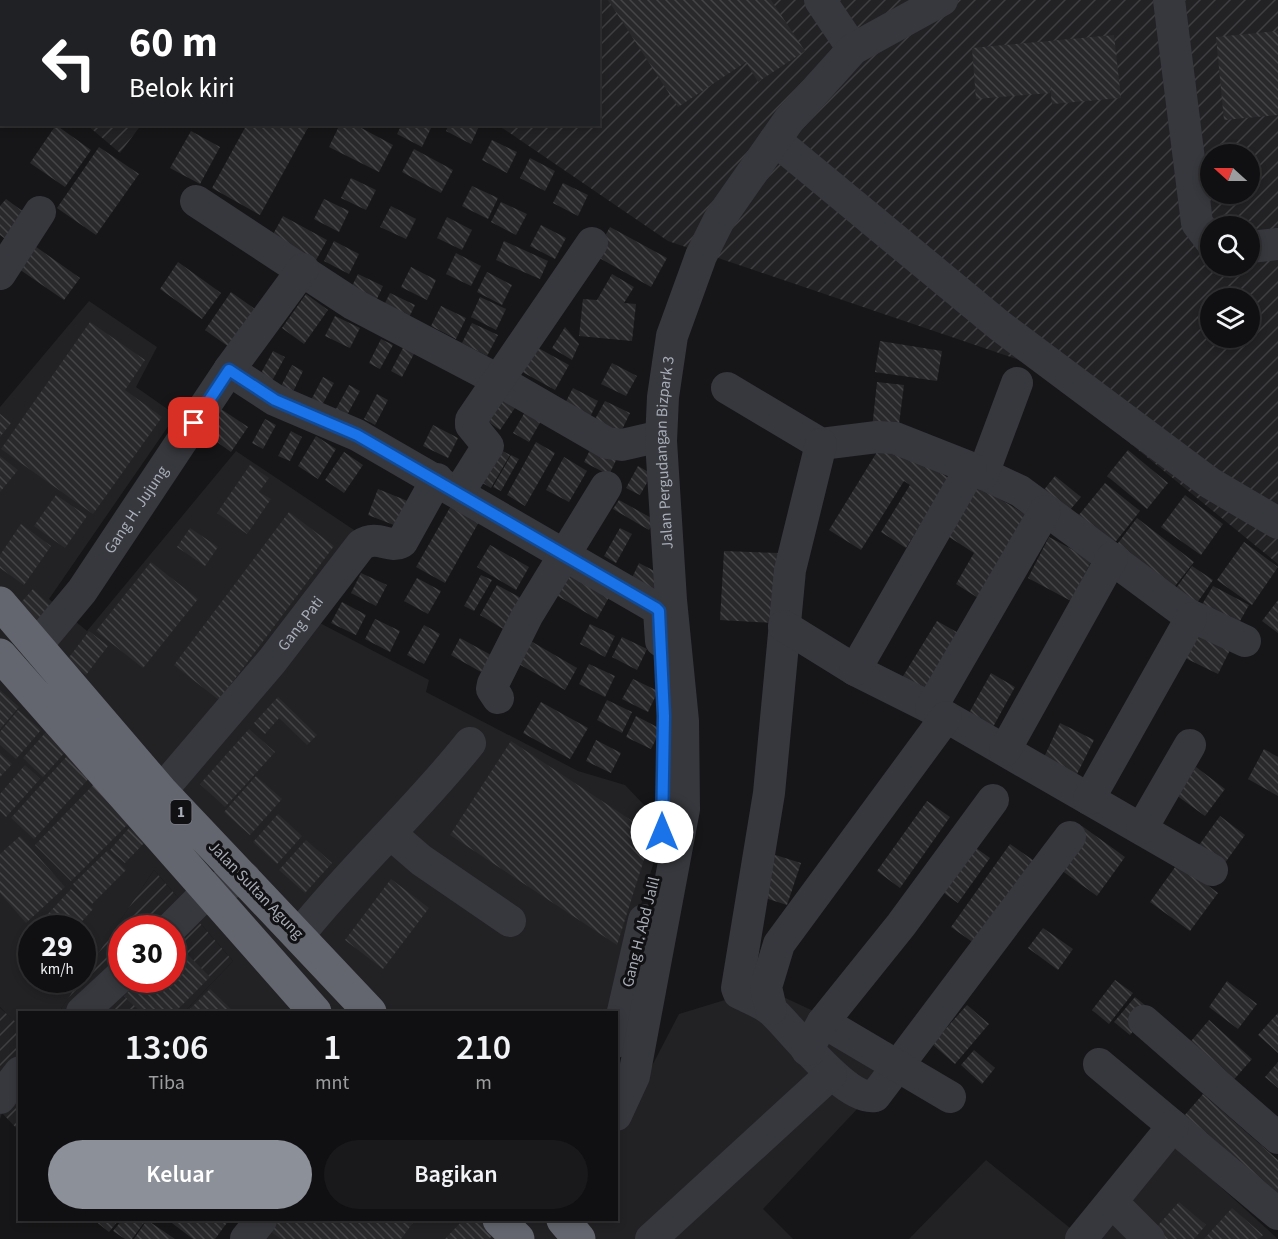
<!DOCTYPE html>
<html lang="id">
<head>
<meta charset="utf-8">
<style>
  :root { --surface:#101012; --page:#19191b; --text:#f1f3f6; --muted:#9c9d9f; --line:#303032; --accent:#8c9099 }
  body { margin:0; font-family:"Source Sans 3",sans-serif; background:var(--page); color:var(--text); height:100vh; display:flex; flex-direction:column; font-size:22px; white-space:nowrap }
  * { box-sizing:border-box; margin:0 }
  p { font-size:20px; color:var(--muted) }
  .icon { flex:none; width:33px; height:33px; fill:none; stroke:currentColor; stroke-width:2; stroke-linecap:round; stroke-linejoin:round }
  .map { position:relative; flex:1; overflow:hidden }
  .side { position:absolute; left:18px; top:1011px; width:600px; height:210px; display:flex; flex-direction:column; background:var(--surface); border-radius:0px; box-shadow:0 3px 9px #0003,0 0 0 2px var(--line) }
  .side>* { flex:none }
  .guide { position:absolute; left:0px; top:0px; width:600px; height:126px; box-shadow:0 3px 9px #0003,0 0 0 2px var(--line); background:#202124; color:#fff; overflow:hidden }
  .needle { width:39px; rotate:291deg }
  .fabs { position:absolute; left:1200px; top:144px; display:grid; gap:12px }
  .fabs a { display:grid; place-items:center; width:60px; height:60px; border-radius:50%; background:var(--surface); box-shadow:0 3px 9px #0003,0 0 0 2px var(--line); font-size:30px }
  .speed { position:absolute; left:18px; top:915px; display:flex; gap:12px; font-size:30px; font-weight:700; text-align:center }
  .speed>* { display:grid; place-content:center; width:78px; height:78px; border-radius:50%; background:var(--surface); box-shadow:0 3px 9px #0003,0 0 0 2px var(--line); line-height:1 }
  .speed small { font-size:15px; font-weight:400 }
  .speed .limit { border:9px solid #d22; background:#fff; color:#111 }
  .pin { position:absolute; display:grid; place-items:center; width:51px; height:51px; color:#fff; margin:-26px; border-radius:12px; box-shadow:0 3px 9px #0006 }
  .me { position:absolute; width:66px; margin:-33px; rotate:0deg; stroke-linejoin:round; filter:drop-shadow(0 0 4px #0008) }
  .turn { display:flex; align-items:center; gap:21px; height:126px; padding:0 30px; font-size:27px }
  .turn .icon { width:78px; height:78px; stroke-width:2.5 }
  .turn b { display:block; font-size:42px; line-height:51px }
  .eta { display:flex; justify-content:space-evenly; align-items:center; height:102px; text-align:center }
  .eta b { font-size:36px; font-weight:600; line-height:42px }
  .button { display:flex; gap:12px; margin-top:auto; padding:12px 30px }
  .button a { flex:1; height:69px; border-radius:36px; background:var(--accent); color:#fff; font-size:24px; font-weight:600; line-height:69px; text-align:center }
  .button a+a { background:var(--page); color:var(--text) }
  .map>svg:first-child { display:block }
  .built { fill:#222225 }
  .industrial { fill:url(#industrial-furrows); fill-rule:evenodd }
  .building { fill:url(#building-back-hatch) }
  .lines { fill:none; stroke-linecap:round; stroke-linejoin:round }
  .minor { stroke:#37383d; stroke-width:32 }
  .highway { stroke:#63666e; stroke-width:33 }
  .route-casing { stroke:#114b97; stroke-width:15 }
  .route { stroke:#1a73e8; stroke-width:10 }
  .labels { text-anchor:middle; dominant-baseline:central; stroke-width:6; stroke-linejoin:round; paint-order:stroke }
  .shield { fill:#111113; stroke:#7b7e86; stroke-width:1.5 }
  .shield-label { font-size:15px; font-weight:bold; fill:#a8adb8 }
  .street-label { font-size:16px; fill:#a8adb8; stroke:#111113 }
</style>
</head>
<body>
<div class="map">
<svg width="1278" height="1239" viewBox="0 0 1278 1239">
  <defs>
    <pattern id="industrial-furrows" width="10" height="10" patternUnits="userSpaceOnUse" patternTransform="scale(1.5)"><rect width="10" height="10" fill="#222225"/><path d="M-1 1l2-2M0 10L10 0M9 11l2-2" fill="none" stroke="#3f3f43"/></pattern>
    <pattern id="building-back-hatch" width="6" height="6" patternUnits="userSpaceOnUse" patternTransform="scale(1.5)"><rect width="6" height="6" fill="#29292c"/><path d="M-1 5l2 2M0 0l6 6M5-1l2 2" fill="none" stroke="#454548"/></pattern>
  </defs>
  <rect width="100%" height="100%" fill="#161618"/>
  <path class="built" d="M89,301L157,347L136,387L176,415L49,599L87,631L236,451L369,540L318,622L429,680L426,692L578,771L625,785L647,808L661,838L609,1012H565L559,1009L556,1012H184L233,961L154,870L83,977L82,928H32V980H81L59,1012H20L18,1026L0,1007V407Z
    M764,988L908,1055L763,1209L793,1239H232L249,1220H616L617,1133L679,1014Z
    M1161,1133L1278,1239H909L986,1160L1075,1232Z"/>
  <path class="industrial" d="M327,0H1278V564L1034,365L668,241L498,125L598,124V2ZM1210,154H1250V194H1210ZM1210,226H1250V266H1210ZM1210,298H1250V338H1210Z
    M87,125H141L120,153Z
    M154,870L233,961L184,1012H59ZM122,928H172V980H122Z
    M0,1008L19,1025V1131L2,1113L0,1119Z"/>
  <path class="building" d="M608,0H771L805,51L758,82L746,62L678,107Z
    M1278,31V115L1224,120L1216,37Z
    M1114,35L1121,98L1052,104L1050,84V93L976,99L972,48Z
    M247,124H310L260,215L212,188Z
    M340,124H354L393,145L379,172L329,147Z
    M402,124H429L432,126L422,147L397,134Z
    M449,124H480L471,144L446,131Z
    M56,125L91,150L65,187L30,163Z
    M191,131L220,147L200,184L170,168Z
    M492,140L517,152L507,173L482,160Z
    M99,147L139,174L96,235L57,208Z
    M414,149L453,170L441,193L402,172Z
    M530,158L555,171L545,191L520,178Z
    M351,178L376,190L366,210L341,198Z
    M563,183L588,195L578,216L553,203Z
    M472,186L498,198L488,219L462,206Z
    M6,199L32,218L12,244L0,235V206Z
    M324,199L349,211L339,232L314,219Z
    M501,202L527,214L516,235L491,222Z
    M391,206L416,219L406,239L380,227Z
    M283,216L327,240L315,262L271,238Z
    M447,217L472,230L462,250L437,238Z
    M541,225L566,238L555,259L530,246Z
    M610,227L667,258L651,287L594,255Z
    M334,241L359,254L349,274L324,261Z
    M504,241L548,261L540,279L496,260Z
    M32,244L80,278L64,300L16,267Z
    M456,253L481,266L471,286L446,274Z
    M178,262L221,293L202,319L160,289Z
    M411,267L436,280L427,300L401,287Z
    M487,272L512,285L502,305L477,292Z
    M358,274L383,286L373,307L348,294Z
    M612,274L634,287L624,303L636,304L632,341L579,336L583,299L597,300Z
    M231,292L262,314L236,352L205,330Z
    M390,293L415,305L405,326L380,313Z
    M306,294L328,310L304,344L282,328Z
    M480,297L506,309L496,330L471,317Z
    M441,306L466,318L456,339L431,326Z
    M335,316L360,328L350,348L325,336Z
    M90,322L145,360L125,390L162,417L93,514L1,449Z
    M472,323L498,335L487,356L462,343Z
    M565,327L579,344L572,360L552,348Z
    M381,339L393,345L380,369L369,363Z
    M880,341L942,351L937,381L875,372Z
    M531,344L569,365L555,390L517,369Z
    M404,346L415,352L402,377L391,371Z
    M273,351L285,357L272,381L260,375Z
    M612,363L637,376L626,396L601,384Z
    M292,365L303,371L291,396L279,390Z
    M323,377L334,383L321,407L310,402Z
    M877,382L904,385L898,432L872,429Z
    M349,385L360,391L347,415L336,409Z
    M573,388L598,401L588,421L562,409Z
    M507,393L519,402L500,430L487,421Z
    M377,394L388,400L375,425L364,419Z
    M605,401L630,413L620,434L594,421Z
    M212,403L248,427L231,452L196,427Z
    M530,403L546,412L529,442L513,433Z
    M0,414L11,423L0,437Z
    M265,419L276,425L263,449L252,443Z
    M433,425L458,438L448,458L423,446Z
    M291,431L302,437L290,461L278,456Z
    M316,436L336,449L318,479L298,466Z
    M885,439L949,478L906,548L881,532L910,485L904,481L861,550L829,530Z
    M536,442L555,453L525,506L507,495Z
    M594,442L619,454L609,475L584,462Z
    M490,444L510,455L491,488L472,477Z
    M1128,450L1168,483L1147,509L1107,476Z
    M344,452L363,465L344,493L325,480Z
    M511,455L519,459L501,491L493,487Z
    M0,456L18,470L0,492Z
    M564,457L587,471L569,502L546,490Z
    M250,465L269,478L259,492L271,499L247,534L217,513Z
    M638,466L652,474L640,495L626,488Z
    M1055,476L1081,497L1064,517L1039,496Z
    M973,483L1035,520L983,601L956,584L974,553L943,533Z
    M1105,483L1140,511L1109,550L1074,521Z
    M378,489L410,502L399,527L368,515Z
    M56,495L87,516L65,548L34,526Z
    M1185,495L1223,524L1201,555L1161,527Z
    M619,500L655,520L649,530L613,509Z
    M452,504L480,520L445,583L416,567Z
    M289,512L334,546L219,700L174,665Z
    M1137,518L1194,562L1168,595L1112,551Z
    M21,524L51,546L24,585L0,568V555Z
    M190,528L218,547L205,566L177,547Z
    M620,528L632,534L616,563L604,556Z
    M1049,537L1092,560L1071,601L1028,578Z
    M1244,542L1278,567L1252,605L1217,580Z
    M490,545L529,567L516,590L477,567Z
    M724,551L779,553L775,623L720,620Z
    M151,562L198,599L143,668L96,631Z
    M639,563L664,576L655,596L629,584Z
    M1192,566L1213,580L1192,610L1171,595Z
    M572,567L613,590L597,619L556,595Z
    M361,573L387,585L376,606L351,593Z
    M481,575L492,580L474,611L464,606Z
    M417,578L441,591L428,614L404,601Z
    M497,585L523,599L505,630L480,615Z
    M1213,586L1249,605L1236,628L1200,608Z
    M33,589L57,612L40,629L17,607Z
    M1278,600V633L1262,621Z
    M342,602L366,615L356,635L331,623Z
    M375,619L400,631L390,652L365,639Z
    M937,621L962,635L925,696L900,681Z
    M590,624L615,636L605,657L580,644Z
    M424,625L440,634L424,664L407,655Z
    M1192,629L1231,648L1218,674L1179,655Z
    M89,631L108,646L86,675L67,660Z
    M622,637L647,649L637,670L612,657Z
    M460,638L491,655L481,672L451,655Z
    M529,640L577,668L565,690L517,663Z
    M589,664L615,676L605,697L579,684Z
    M991,673L1015,687L988,736L964,722Z
    M633,679L658,691L648,712L622,699Z
    M0,690L19,707L0,729Z
    M278,697L317,735L307,745L279,718L265,734L254,723Z
    M607,700L632,712L622,733L597,720Z
    M541,702L588,728L570,759L523,733Z
    M18,710L41,730L16,759L0,745V732Z
    M636,716L661,729L651,749L626,737Z
    M1060,723L1094,740L1073,782L1040,766Z
    M249,729L275,752L225,807L200,784Z
    M46,732L66,751L43,777L23,758Z
    M596,740L621,753L611,773L586,761Z
    M511,741L652,834L617,945L450,835Z
    M1264,749L1278,757V796L1248,779Z
    M0,753L12,764L0,777Z
    M68,755L91,776L34,839L11,818Z
    M25,765L40,779L6,817L0,811V794Z
    M1196,767L1225,789L1205,816L1176,795Z
    M256,776L282,799L250,835L224,812Z
    M96,782L133,819L71,881L35,845Z
    M927,801L950,817L900,888L877,871Z
    M278,814L302,836L277,864L253,842Z
    M1220,816L1245,835L1222,867L1197,848Z
    M1082,826L1125,857L1097,896L1054,865Z
    M129,828L145,842L125,863L110,850Z
    M20,836L65,887L26,923L0,893V854Z
    M306,840L332,863L305,893L279,870Z
    M969,843L990,858L958,903L937,888Z
    M1010,844L1040,865L981,948L951,927Z
    M107,851L126,870L92,904L73,884Z
    M769,853L801,863L787,905L756,895Z
    M1178,863L1218,893L1190,931L1150,902Z
    M391,879L429,908L383,969L345,940Z
    M71,889L93,909L76,928H35Z
    M1043,928L1073,949L1058,970L1028,948Z
    M176,943L210,977L175,1012H141L124,996L140,980H172V947Z
    M1115,980L1133,993L1109,1024L1092,1010Z
    M1227,981L1257,1004L1238,1029L1209,1007Z
    M210,989L234,1012H187Z
    M1135,997L1151,1010L1130,1035L1114,1022Z
    M967,1005L989,1024L955,1064L932,1044Z
    M1278,1013V1053L1258,1035Z
    M1209,1020L1252,1059L1229,1085L1186,1047Z
    M974,1050L995,1068L982,1084L961,1065Z
    M1278,1062V1088L1265,1077Z
    M1203,1094L1278,1160V1199L1184,1116Z
    M1179,1202L1206,1225L1194,1239H1161L1153,1231Z
    M1232,1208L1263,1235L1259,1239H1204Z
    M94,1220H119L109,1232Z
    M122,1220H146L132,1239H125L113,1231Z
    M147,1220L175,1239H134Z
    M168,1220H229L215,1239H193Z
    M273,1220H415L401,1239H281L266,1228Z
    M463,1220H479L494,1234L489,1239H445Z"/>
  <g class="lines">
    <g class="minor">
      <path d="M820,0L853,49"/>
      <path d="M1169,0L1197,223L1210,240"/>
      <path d="M775,140L1000,326L1210,483L1278,523"/>
      <path d="M196,201L353,304L498,380L607,443L622,445L661,436"/>
      <path d="M1250,247L1278,244"/>
      <path d="M0,274L40,212"/>
      <path d="M229,370L275,400L357,435L656,608L659,611L661,641"/>
      <path d="M727,388L821,444L877,437L895,438L971,468L1020,491L1185,613L1245,641"/>
      <path d="M821,444L790,570L769,793L737,988L739,993C749,998 763,1003 772,1011C792,1029 846,1102 875,1096L1070,837"/>
      <path d="M983,474L1017,383"/>
      <path d="M459,492L488,446L471,425V420L592,243"/>
      <path d="M784,626L855,670L931,708L1212,870"/>
      <path id="s1" d="M37,645L82,591L229,370L303,269"/>
      <path d="M855,670L971,468"/>
      <path d="M498,698L492,689L493,684L527,616L606,487"/>
      <path d="M931,708L1045,511"/>
      <path d="M1005,750L1112,558"/>
      <path id="s2" d="M161,791L272,661L361,545C378,534 389,549 402,542L437,479"/>
      <path d="M1089,799L1191,618"/>
      <path d="M1142,828L1190,745"/>
      <path d="M391,834L421,860L510,921"/>
      <path d="M171,928L208,891L245,878"/>
      <path d="M299,935C352,868 417,810 470,743"/>
      <path d="M771,1009L766,987L779,944L946,717"/>
      <path d="M82,1012L122,975"/>
      <path d="M1144,1021L1278,1138"/>
      <path d="M823,1022L950,1097"/>
      <path d="M616,1042L644,920"/>
      <path d="M807,1050L823,1022L901,925L993,800"/>
      <path d="M1099,1064L1278,1214"/>
      <path d="M0,1098L20,1072"/>
      <path id="s3" d="M616,1115L634,1076L684,809L683,721L671,600L661,441L663,397L672,336L701,256L719,220L789,120L853,49L942,0"/>
      <path d="M1113,1203L1149,1239"/>
      <path d="M246,1239L261,1220"/>
      <path d="M651,1239L831,1074"/>
      <path d="M1081,1239L1173,1126"/>
    </g>
    <path class="highway" d="M0,603L161,791L370,1012
      M0,655L315,1012
      M499,1220L518,1239
      M563,1220L579,1239"/>
  </g>
  <g class="lines">
    <g class="route-casing">
      <path id="route" d="M194,423L229,370L275,400L357,435L656,608L659,611L664,716L662,832"/>
    </g>
    <use href="#route" class="route"/>
  </g>
  <g class="labels">
    <rect class="shield" x="170.5" y="800" width="21" height="24" rx="4.5"/>
    <g class="shield-label">
      <text x="181" y="812">1</text>
    </g>
    <g class="street-label">
      <text stroke="none"><textPath href="#s3" startOffset="672">Jalan Pergudangan Bizpark 3</textPath></text>
      <text stroke="none"><textPath href="#s1" startOffset="168">Gang H. Jujung</textPath></text>
      <text stroke="none"><textPath href="#s2" startOffset="218">Gang Pati</textPath></text>
      <text transform="translate(256 890) rotate(46)">Jalan Sultan Agung</text>
      <text transform="translate(641 932) rotate(-76)">Gang H. Abd Jalil</text>
    </g>
  </g>
</svg>
<div class="fabs">
<a><svg class="needle" viewBox="-14 -14 28 28"><path d="M0-13l5 13h-10z" fill="#e53935"/><path d="M0 13l5-13h-10z" fill="#9c9d9f"/></svg></a>
<a><svg class="icon" aria-label="search" viewBox="0 0 24 24"><circle cx="10" cy="10" r="6"/><path d="M15 15l6 6"/></svg></a>
<a><svg class="icon" aria-label="layers" viewBox="0 0 24 24"><path d="M12 4l9 5-9 5-9-5zM3 14l9 5 9-5"/></svg></a>
</div>
<div class="speed"><div>29<small>km/h</small></div><div class="limit">30</div></div>
<div class="pin" style="left:194px;top:423px;background:#d93025"><svg class="icon" aria-label="arrive" viewBox="0 0 24 24"><path d="M6 21V4h12l-3 4 3 4H6"/></svg></div>
<svg class="me" style="left:662px;top:832px" viewBox="-20 -20 40 40"><circle r="19" fill="#fff"/><path d="M0-13L10 11 0 6-10 11z" fill="#1a73e8"/></svg>
<div class="guide">
<div class="turn"><svg class="icon" aria-label="left" viewBox="0 0 24 24"><path d="M17 20v-9H6M10 6l-5 5 5 5"/></svg><div><b>60 m</b>Belok kiri</div></div>
</div>
<section class="side">
<div class="eta">
<div><b>13:06</b><p>Tiba</p></div>
<div><b>1</b><p>mnt</p></div>
<div><b>210</b><p>m</p></div>
</div>
<div class="button"><a>Keluar</a><a>Bagikan</a></div>
</section>
</div>
</body>
</html>
